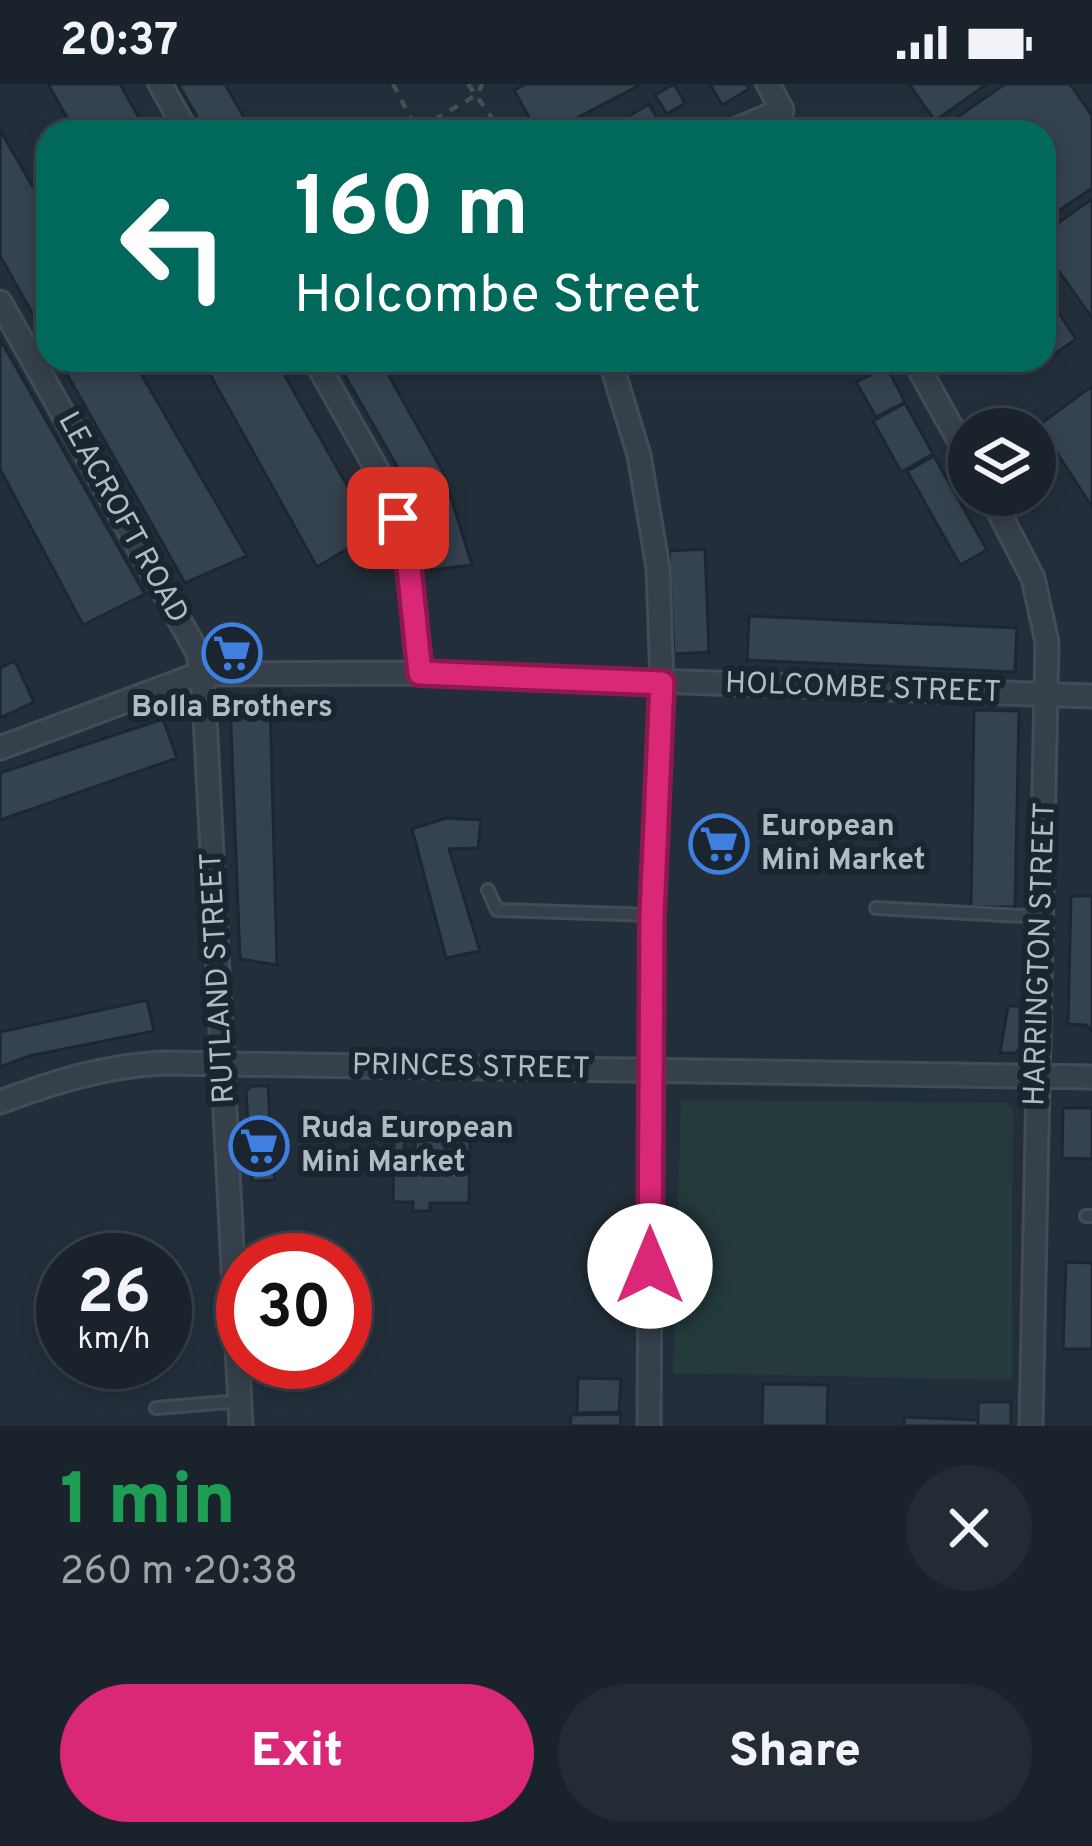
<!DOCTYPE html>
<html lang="en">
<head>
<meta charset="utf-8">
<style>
  :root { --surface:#1a232c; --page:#232b34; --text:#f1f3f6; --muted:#9fa4a9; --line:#384048; --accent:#db2777 }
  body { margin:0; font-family:Overpass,sans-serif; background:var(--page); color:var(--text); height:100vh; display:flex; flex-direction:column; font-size:45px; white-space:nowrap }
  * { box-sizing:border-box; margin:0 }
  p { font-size:39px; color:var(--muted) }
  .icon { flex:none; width:66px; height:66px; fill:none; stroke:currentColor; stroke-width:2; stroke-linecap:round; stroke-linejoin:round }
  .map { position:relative; height:1342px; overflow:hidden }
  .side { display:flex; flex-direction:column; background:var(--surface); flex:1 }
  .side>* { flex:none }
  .hud { position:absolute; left:36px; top:36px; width:1020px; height:252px; border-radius:36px; box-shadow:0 6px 18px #0003,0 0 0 3px var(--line); background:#00695c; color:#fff; overflow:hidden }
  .controls { position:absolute; left:948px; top:324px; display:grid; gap:24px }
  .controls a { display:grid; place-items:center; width:108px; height:108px; border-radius:50%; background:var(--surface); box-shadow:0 6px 18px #0003,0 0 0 3px var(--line); font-size:60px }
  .speed { position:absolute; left:36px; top:1149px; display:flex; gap:24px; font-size:60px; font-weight:700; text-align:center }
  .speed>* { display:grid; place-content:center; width:156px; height:156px; border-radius:50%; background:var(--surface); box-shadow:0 6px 18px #0003,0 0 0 3px var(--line); line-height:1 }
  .speed small { font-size:30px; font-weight:400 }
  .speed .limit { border:18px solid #d22; background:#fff; color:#111 }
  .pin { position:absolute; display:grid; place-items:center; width:102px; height:102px; color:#fff; margin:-51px; border-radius:24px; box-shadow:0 6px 18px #0006 }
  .me { position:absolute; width:132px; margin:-66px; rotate:0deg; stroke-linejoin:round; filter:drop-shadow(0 0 9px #0008) }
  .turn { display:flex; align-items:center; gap:42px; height:252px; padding:0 60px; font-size:54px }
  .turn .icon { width:156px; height:156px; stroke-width:2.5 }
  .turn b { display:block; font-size:84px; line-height:102px }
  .round { display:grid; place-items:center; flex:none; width:126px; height:126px; border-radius:63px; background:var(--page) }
  .overview { display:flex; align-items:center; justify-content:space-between; height:204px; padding:0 60px }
  h1 { font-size:72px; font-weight:800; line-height:90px; color:#1e9e55 }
  .cta { display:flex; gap:24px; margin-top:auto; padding:24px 60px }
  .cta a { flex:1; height:138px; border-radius:72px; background:var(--accent); color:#fff; font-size:48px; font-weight:800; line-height:138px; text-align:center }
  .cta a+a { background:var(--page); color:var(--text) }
  .status { display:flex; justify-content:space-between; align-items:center; height:84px; padding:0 60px; background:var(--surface); direction:ltr }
  .status svg { height:33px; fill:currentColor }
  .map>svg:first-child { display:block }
  .green { fill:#243a3b }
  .building { fill:#354350; stroke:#1d2731; stroke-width:3 }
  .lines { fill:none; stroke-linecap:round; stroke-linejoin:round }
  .lane-casing { stroke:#424c56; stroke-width:16 }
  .street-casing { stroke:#424c56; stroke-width:27 }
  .path { stroke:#3d5353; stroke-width:4.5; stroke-dasharray:9 9; stroke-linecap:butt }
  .lane { stroke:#36404a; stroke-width:10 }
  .street { stroke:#36404a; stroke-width:21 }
  .route-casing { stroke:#8e194d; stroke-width:30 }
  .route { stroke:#db2777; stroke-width:21 }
  .labels { text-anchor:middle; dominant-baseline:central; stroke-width:12; stroke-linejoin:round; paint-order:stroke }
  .street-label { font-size:30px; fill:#b1bbc6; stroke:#1b252f }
  .poi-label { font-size:30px; font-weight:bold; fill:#b1bbc6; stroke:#1b252f; text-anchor:start }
</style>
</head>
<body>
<div class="status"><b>20:37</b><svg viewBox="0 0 49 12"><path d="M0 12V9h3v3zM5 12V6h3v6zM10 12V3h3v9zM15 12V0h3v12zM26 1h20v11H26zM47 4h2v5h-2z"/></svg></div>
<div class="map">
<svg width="1092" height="1342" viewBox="0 0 1092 1342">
  <rect width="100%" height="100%" fill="#222f3a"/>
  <path class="green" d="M681,1016L1007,1019L1013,1026L1012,1296L673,1289Z"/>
  <path class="building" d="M48,0H120L147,48H75Z
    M178,0H225L252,48H206Z
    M526,0H642L550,48H537L514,6Z
    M674,0L685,19L667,30L655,11Z
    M710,0H746L749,5L722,21Z
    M909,0H987L935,37Z
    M1005,0H1070L1092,32V104L1044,137V48H962L953,36Z
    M649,20L665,48H638L629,32Z
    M0,46L48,129V257L0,172Z
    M1092,115V234L1044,166V149Z
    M1050,216L1076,255L1052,272L1044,260V220Z
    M0,255L145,510L83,541L0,385Z
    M59,276H133L247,472L185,499Z
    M202,276H276L374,449L317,483Z
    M336,276H380L443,388L472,481L431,486L414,412Z
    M887,283L905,318L876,333L856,298Z
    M1092,302V423L1039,341Z
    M905,319L933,370L901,388L873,337Z
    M934,372L987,466L960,481L907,387Z
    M705,465L709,568L674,570L669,467Z
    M749,532L1017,544L1015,588L747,576Z
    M15,577L34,618L0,634V584Z
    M270,616L277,881L240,875L230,618Z
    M974,626L1019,627L1015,823H971Z
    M163,635L177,674L0,736V689Z
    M446,734L481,736L478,764L449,765L480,867L446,874L412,745Z
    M1071,812H1092V947L1086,941L1068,940Z
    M147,916L154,947L29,972L0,983V948Z
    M1008,922H1020V964L1015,969H1000Z
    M250,1002H268L270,1037L263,1048H269L275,1096L252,1097L246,1008Z
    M1063,1024H1092V1075L1062,1074Z
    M394,1056H405L404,1066H415V1056L470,1057L469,1119H430V1127H413V1118H393Z
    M1066,1178L1092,1179V1265H1063Z
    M578,1294L621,1295L619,1328L577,1329Z
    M763,1300L828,1301L827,1342H762Z
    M978,1318H1011V1342H978Z
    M621,1330L620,1342H570L571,1331Z
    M904,1333L978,1336V1342H904Z"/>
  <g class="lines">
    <g class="lane-casing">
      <path id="lane" d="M486,278L489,276
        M488,806L497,826L652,831
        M876,824L1042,833
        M1086,1132H1092
        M156,1324L240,1317"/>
    </g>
    <g class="street-casing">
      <path id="street" d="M160,0L187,48
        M730,48L782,26L768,0
        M0,218L198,569L204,612L241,1342
        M315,276L388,405L407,464L420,589
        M610,276L639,371L658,484L662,599L652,831L649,1342
        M914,276L969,374
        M990,411L1033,494L1047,558L1031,1342
        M0,664L199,590L420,589L1092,612
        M0,1018C54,998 104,982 163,979L1092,993"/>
    </g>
    <path class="path" d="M393,0L417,46L478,10L482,0
      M468,0L502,48"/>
    <use href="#lane" class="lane"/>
    <use href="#street" class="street"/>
  </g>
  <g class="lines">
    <g class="route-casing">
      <path id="route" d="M398,434L407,464L420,589L662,599L652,831L650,1182"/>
    </g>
    <use href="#route" class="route"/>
  </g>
  <defs>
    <g id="supermarket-ring" transform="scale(3)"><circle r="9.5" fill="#1b252f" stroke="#3f7fe0" stroke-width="1.5"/><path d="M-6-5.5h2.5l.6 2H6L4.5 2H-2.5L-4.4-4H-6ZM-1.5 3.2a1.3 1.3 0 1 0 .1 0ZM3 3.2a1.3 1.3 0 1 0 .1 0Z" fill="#3f7fe0"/></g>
  </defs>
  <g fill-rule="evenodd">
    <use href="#supermarket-ring" x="232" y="569"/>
    <use href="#supermarket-ring" x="719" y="760"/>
    <use href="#supermarket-ring" x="259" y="1062"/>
  </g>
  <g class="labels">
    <g class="street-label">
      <text transform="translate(122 434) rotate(61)">LEACROFT ROAD</text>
      <text transform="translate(863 605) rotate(2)">HOLCOMBE STREET</text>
      <text transform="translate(1041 870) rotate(-88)">HARRINGTON STREET</text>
      <text transform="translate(219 894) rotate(-93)">RUTLAND STREET</text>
      <text transform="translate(471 984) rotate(1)">PRINCES STREET</text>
    </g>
    <g class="poi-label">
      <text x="232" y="624" text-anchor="middle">Bolla Brothers</text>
      <text x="761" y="743">European<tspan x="761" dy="34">Mini Market</tspan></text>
      <text x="301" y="1045">Ruda European<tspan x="301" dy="34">Mini Market</tspan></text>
    </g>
  </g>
</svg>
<div class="controls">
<a><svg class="icon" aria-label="layers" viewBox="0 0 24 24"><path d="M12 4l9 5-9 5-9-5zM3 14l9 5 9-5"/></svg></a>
</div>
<div class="speed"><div>26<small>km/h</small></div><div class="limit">30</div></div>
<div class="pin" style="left:398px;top:434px;background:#d93025"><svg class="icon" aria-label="arrive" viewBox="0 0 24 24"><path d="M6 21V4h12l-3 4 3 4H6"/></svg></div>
<svg class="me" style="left:650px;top:1182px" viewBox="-20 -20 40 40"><circle r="19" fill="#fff"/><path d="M0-13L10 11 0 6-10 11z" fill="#db2777"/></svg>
<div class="hud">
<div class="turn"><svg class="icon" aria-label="left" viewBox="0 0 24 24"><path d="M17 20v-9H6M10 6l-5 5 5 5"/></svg><div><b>160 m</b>Holcombe Street</div></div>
</div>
</div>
<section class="side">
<div class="overview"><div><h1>1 min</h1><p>260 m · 20:38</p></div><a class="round"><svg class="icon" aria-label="close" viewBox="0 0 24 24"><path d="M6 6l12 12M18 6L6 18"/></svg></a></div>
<div class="cta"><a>Exit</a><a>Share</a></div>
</section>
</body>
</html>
